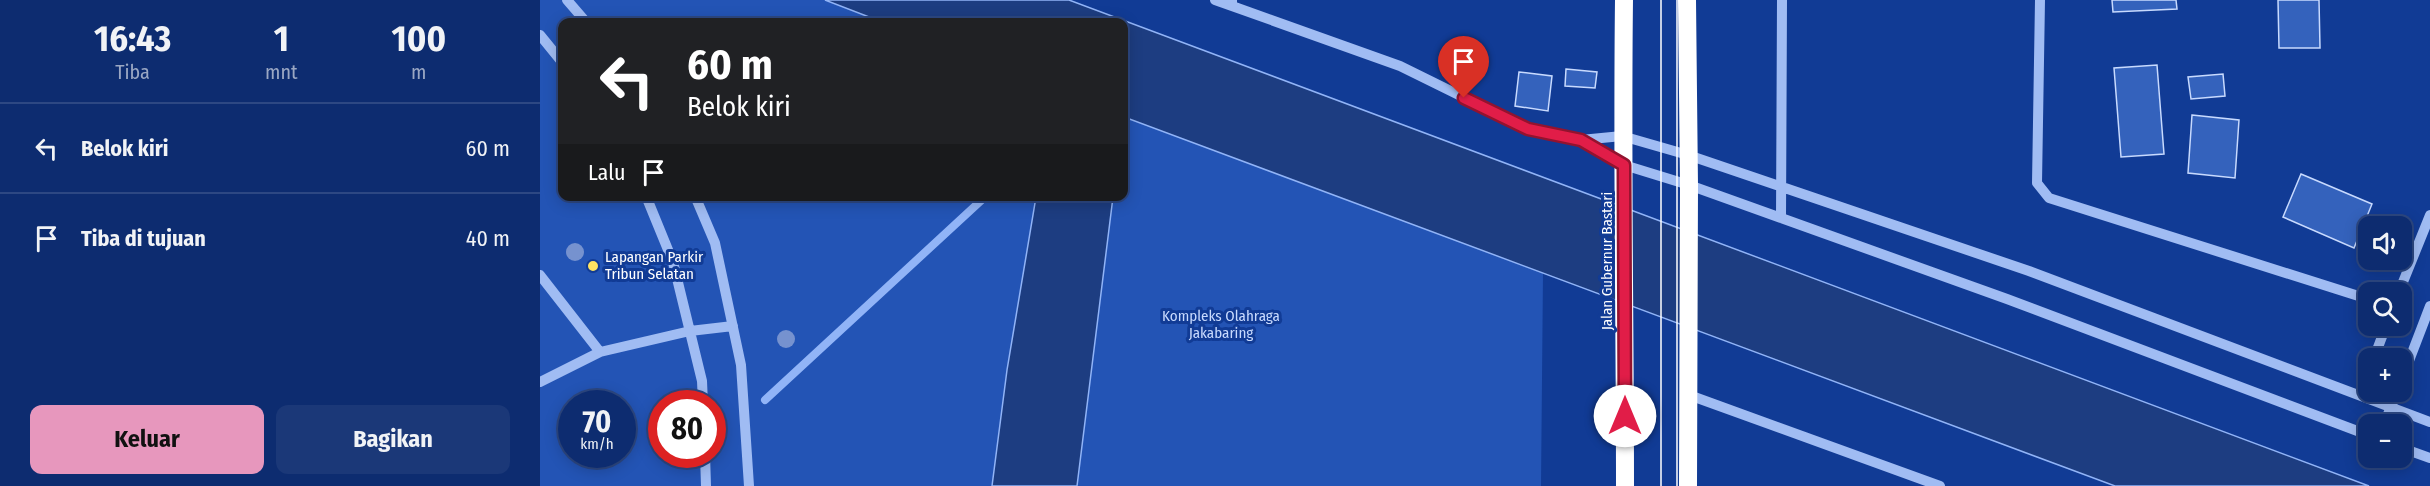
<!DOCTYPE html>
<html lang="id">
<head>
<meta charset="utf-8">
<style>
  :root { --surface:#0d2c70; --page:#1b3878; --text:#f1f3f6; --muted:#9aa7c3; --line:#2d4883; --accent:#e797bd }
  body { margin:0; font-family:"Fira Sans Condensed",sans-serif; background:var(--page); color:var(--text); height:100vh; display:flex; flex-direction:column; font-size:22px; white-space:nowrap }
  * { box-sizing:border-box; margin:0 }
  p { font-size:20px; color:var(--muted) }
  .icon { flex:none; width:33px; height:33px; fill:none; stroke:currentColor; stroke-width:2; stroke-linecap:round; stroke-linejoin:round }
  .map { position:relative; flex:1; overflow:hidden }
  .sheet { display:flex; flex-direction:column; background:var(--surface); width:540px }
  .sheet>* { flex:none }
  .guide { position:absolute; left:18px; top:18px; width:570px; height:183px; border-radius:12px; box-shadow:0 3px 15px #0003,0 0 0 2px var(--line); background:#202124; color:#fff; overflow:hidden }
  .fabs { position:absolute; left:1818px; top:216px; display:grid; gap:12px }
  .fabs a { display:grid; place-items:center; width:54px; height:54px; border-radius:12px; background:var(--surface); box-shadow:0 3px 15px #0003,0 0 0 2px var(--line); font-size:30px }
  .speed { position:absolute; left:18px; top:390px; display:flex; gap:12px; font-size:30px; font-weight:700; text-align:center }
  .speed>* { display:grid; place-content:center; width:78px; height:78px; border-radius:50%; background:var(--surface); box-shadow:0 3px 15px #0003,0 0 0 2px var(--line); line-height:1 }
  .speed small { font-size:15px; font-weight:400 }
  .speed .limit { border:9px solid #d22; background:#fff; color:#111 }
  .pin { position:absolute; display:grid; place-items:center; width:51px; height:51px; color:#fff; margin:-62px -26px; border-radius:50% 50% 50% 0; rotate:-45deg; box-shadow:0 0 6px #0007 }
  .pin .icon { rotate:45deg }
  .me { position:absolute; width:66px; margin:-33px; rotate:0deg; stroke-linejoin:round; filter:drop-shadow(0 0 4px #0008) }
  .turn { display:flex; align-items:center; gap:21px; height:126px; padding:0 30px; font-size:27px }
  .turn .icon { width:78px; height:78px; stroke-width:2.5 }
  .turn b { display:block; font-size:42px; line-height:51px }
  .then { display:flex; align-items:center; height:57px; padding:0 30px; background:#0003; gap:12px; font-size:22px }
  .eta { display:flex; justify-content:space-evenly; align-items:center; height:102px; text-align:center }
  .eta b { font-size:36px; font-weight:700; line-height:42px }
  .action { display:flex; gap:12px; margin-top:auto; padding:12px 30px }
  .action a { flex:1; height:69px; border-radius:12px; background:var(--accent); color:#111; font-size:24px; font-weight:700; line-height:69px; text-align:center }
  .action a+a { background:var(--page); color:var(--text) }
  ul { padding:0; list-style:none }
  li { display:flex; align-items:center; gap:18px; height:90px; padding:0 30px; border-top:2px solid var(--line) }
  li div { flex:1 }
  li b { display:block; font-size:22px }
  li em { font-style:normal }
  main { display:flex; flex:1; min-height:0 }
  .map>svg:first-child { display:block }
  .green { fill:#2354b5; fill-rule:evenodd }
  .water { fill:#1d3d81; stroke:#91b4f7; stroke-width:1.5 }
  .lines { fill:none; stroke-linecap:round; stroke-linejoin:round }
  .stream { stroke:#91b4f7; stroke-width:8 }
  .building { fill:#3462bc; stroke:#c8dafe; stroke-width:1.5 }
  .minor { stroke:#a0bcf3; stroke-width:10 }
  .highway { stroke:#fff; stroke-width:18 }
  .tram { stroke:#fff; stroke-width:1.5 }
  .tree { fill:#7692cf }
  .route-casing { stroke:#92132f; stroke-width:15 }
  .route { stroke:#e11d48; stroke-width:10 }
  .poi-dot { fill:#ffe462; stroke:#113b95; stroke-width:2 }
  .labels { text-anchor:middle; dominant-baseline:central; stroke-width:6; stroke-linejoin:round; paint-order:stroke }
  .poi-label { font-size:15px; fill:#fff; stroke:#113b95; text-anchor:start }
  .street-label { font-size:15px; fill:#fff; stroke:#113b95 }
  .park-label { font-size:15px; fill:#c8dafe; stroke:#113b95 }
</style>
</head>
<body>
<main>
<section class="sheet">
<div class="eta">
<div><b>16:43</b><p>Tiba</p></div>
<div><b>1</b><p>mnt</p></div>
<div><b>100</b><p>m</p></div>
</div>
<ul>
<li><svg class="icon" aria-label="left" viewBox="0 0 24 24"><path d="M17 20v-9H6M10 6l-5 5 5 5"/></svg><div><b>Belok kiri</b></div><em>60 m</em></li>
<li><svg class="icon" aria-label="arrive" viewBox="0 0 24 24"><path d="M6 21V4h12l-3 4 3 4H6"/></svg><div><b>Tiba di tujuan</b></div><em>40 m</em></li>
</ul>
<div class="action"><a>Keluar</a><a>Bagikan</a></div>
</section>
<div class="map">
<svg width="1890" height="486" viewBox="0 0 1890 486">
  <rect width="100%" height="100%" fill="#113b95"/>
  <path class="green" d="M0,0H285L342,22H22V196H584V117L1003,273L1001,486H0ZM32,404H82V454H32ZM122,404H172V454H122Z"/>
  <path class="water" d="M285,0H529L1829,486H1575L584,117V22H342Z
    M496,197H573L537,486H452L467,370Z"/>
  <g class="lines">
    <path class="stream" d="M225,400L446,196"/>
  </g>
  <path class="building" d="M1572,0H1636L1637,9L1573,12Z
    M1738,0H1779L1780,48H1739Z
    M1617,65L1624,154L1581,157L1574,68Z
    M1026,69L1057,72L1055,88L1025,86Z
    M979,72L1012,76L1008,111L975,106Z
    M1683,74L1685,96L1651,99L1648,77Z
    M1652,115L1699,120L1695,178L1648,173Z
    M1761,174L1832,204L1814,248L1743,217Z"/>
  <g class="lines">
    <path class="minor" d="M27,0L46,22
      M675,0L692,6
      M692,0V6L860,66L988,129L1041,140L1082,136L1148,155L1489,271L1890,422
      M1500,0L1497,183L1509,198L1828,299
      M0,35L22,62
      M1041,140L1084,165L1149,185L1467,299L1828,435
      M106,196L133,262L162,381L163,404
      M155,196L175,243L201,365L209,486
      M1241,218L1242,0
      M0,275L60,352L0,382
      M1859,292L1890,215
      M60,352L150,331L193,326
      M1834,358L1846,326
      M1862,379L1890,306
      M1149,395L1400,486
      M1820,395L1828,372
      M1844,424L1857,392
      M1862,448L1890,458
      M165,454L166,486"/>
    <path class="highway" d="M1084,0C1082,162 1085,324 1085,486
      M1147,0L1149,185L1148,486"/>
    <path class="tram" d="M1137,0V486
      M1121,486V0"/>
  </g>
  <g class="tree">
    <circle cx="35" cy="252" r="9"/>
    <circle cx="246" cy="339" r="9"/>
  </g>
  <g class="lines">
    <g class="route-casing">
      <path id="route" d="M924,98L988,129L1041,140L1084,165L1085,416"/>
    </g>
    <use href="#route" class="route"/>
  </g>
  <circle class="poi-dot" cx="53" cy="266" r="6"/>
  <g class="labels">
    <g class="poi-label">
      <text x="65" y="257">Lapangan Parkir<tspan x="65" dy="17">Tribun Selatan</tspan></text>
    </g>
    <g class="street-label">
      <text transform="translate(1067 261) rotate(-90)">Jalan Gubernur Bastari</text>
    </g>
    <g class="park-label">
      <text x="681" y="316">Kompleks Olahraga<tspan x="681" dy="17">Jakabaring</tspan></text>
    </g>
  </g>
</svg>
<div class="fabs">
<a><svg class="icon" aria-label="sound" viewBox="0 0 24 24"><path d="M4 9h4l5-4v14l-5-4H4zM17 9q2 3 0 6"/></svg></a>
<a><svg class="icon" aria-label="search" viewBox="0 0 24 24"><circle cx="10" cy="10" r="6"/><path d="M15 15l6 6"/></svg></a>
<a>+</a>
<a>−</a>
</div>
<div class="speed"><div>70<small>km/h</small></div><div class="limit">80</div></div>
<div class="pin" style="left:924px;top:98px;background:#d93025"><svg class="icon" aria-label="arrive" viewBox="0 0 24 24"><path d="M6 21V4h12l-3 4 3 4H6"/></svg></div>
<svg class="me" style="left:1085px;top:416px" viewBox="-20 -20 40 40"><circle r="19" fill="#fff"/><path d="M0-13L10 11 0 6-10 11z" fill="#e11d48"/></svg>
<div class="guide">
<div class="turn"><svg class="icon" aria-label="left" viewBox="0 0 24 24"><path d="M17 20v-9H6M10 6l-5 5 5 5"/></svg><div><b>60 m</b>Belok kiri</div></div>
<div class="then">Lalu<svg class="icon" aria-label="arrive" viewBox="0 0 24 24"><path d="M6 21V4h12l-3 4 3 4H6"/></svg></div>
</div>
</div>
</main>
</body>
</html>
